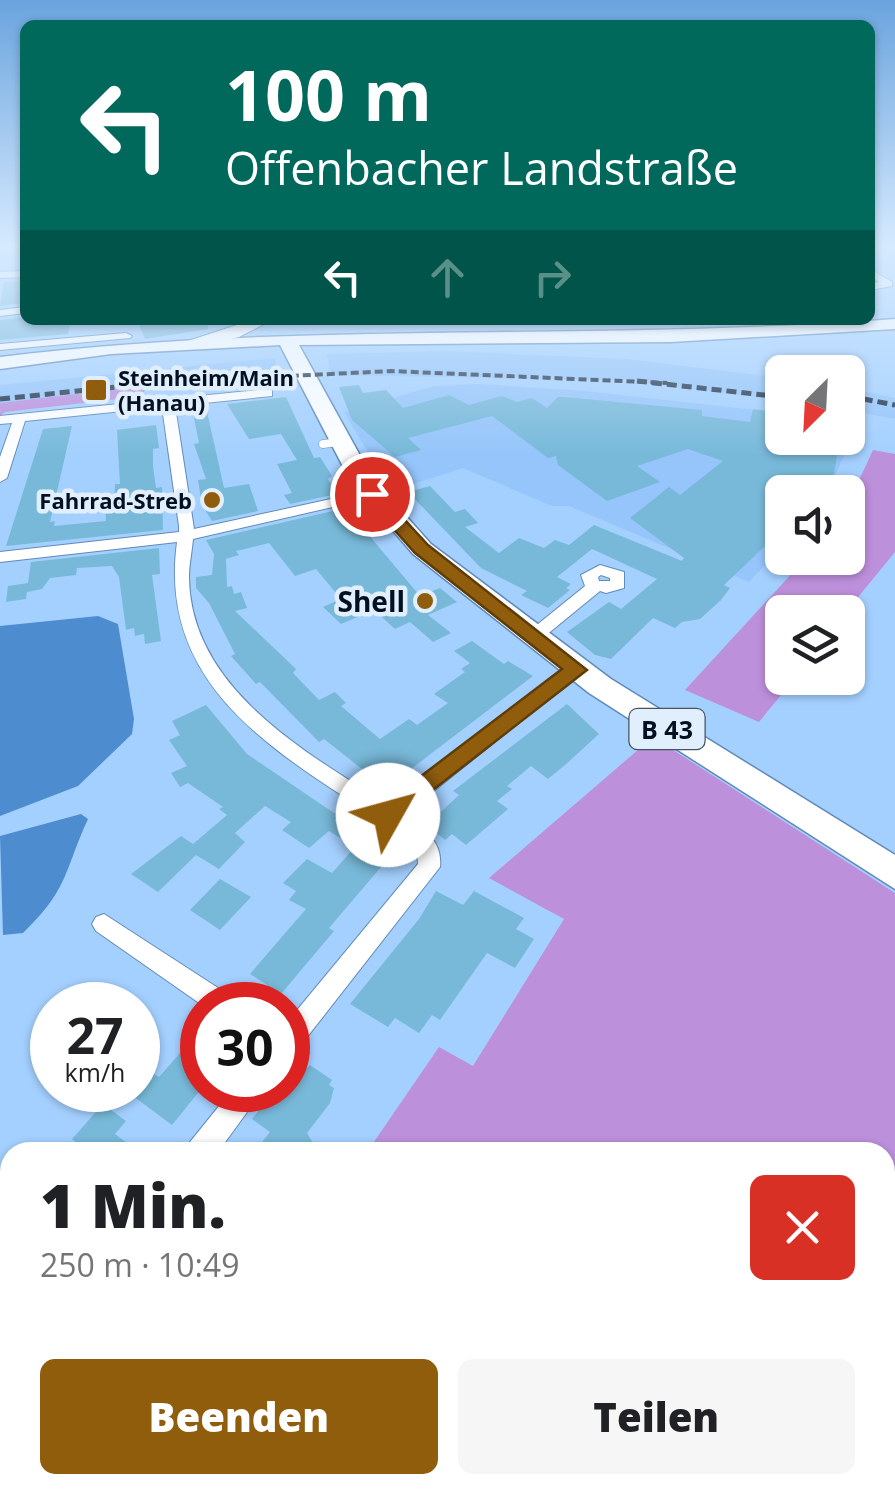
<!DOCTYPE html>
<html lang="de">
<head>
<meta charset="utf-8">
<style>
  :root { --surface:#fff; --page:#f6f6f6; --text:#202124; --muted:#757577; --accent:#905d0d }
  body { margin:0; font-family:"Open Sans",sans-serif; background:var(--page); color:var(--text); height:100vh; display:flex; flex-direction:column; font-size:38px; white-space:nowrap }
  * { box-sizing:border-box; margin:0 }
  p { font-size:32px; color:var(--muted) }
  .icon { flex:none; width:55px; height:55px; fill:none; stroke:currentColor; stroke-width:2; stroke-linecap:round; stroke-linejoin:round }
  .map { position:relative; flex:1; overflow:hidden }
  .side { position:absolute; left:0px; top:1142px; width:895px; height:352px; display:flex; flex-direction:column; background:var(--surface); border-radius:30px 30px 0 0; box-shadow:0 2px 8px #0004 }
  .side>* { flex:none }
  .hud { position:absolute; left:20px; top:20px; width:855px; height:305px; border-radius:15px; box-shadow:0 2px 8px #0004; background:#00695c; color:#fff; overflow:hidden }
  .needle { width:65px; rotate:204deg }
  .controls { position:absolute; left:765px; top:355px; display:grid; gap:20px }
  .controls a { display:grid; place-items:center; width:100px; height:100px; border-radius:15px; background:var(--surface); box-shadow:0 2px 8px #0004; font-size:50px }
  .speed { position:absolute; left:30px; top:982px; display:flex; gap:20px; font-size:50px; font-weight:700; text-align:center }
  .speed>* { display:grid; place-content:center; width:130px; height:130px; border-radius:50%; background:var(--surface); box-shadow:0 2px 8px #0004; line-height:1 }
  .speed small { font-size:25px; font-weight:400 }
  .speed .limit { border:15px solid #d22; background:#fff; color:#111 }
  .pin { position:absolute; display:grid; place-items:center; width:85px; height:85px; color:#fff; margin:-42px; border:5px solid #fff; border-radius:50%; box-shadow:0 2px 10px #0007 }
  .me { position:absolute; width:110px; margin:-55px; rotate:52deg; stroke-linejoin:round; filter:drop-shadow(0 0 8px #0008) }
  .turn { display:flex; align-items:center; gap:35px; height:210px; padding:0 40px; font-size:45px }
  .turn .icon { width:130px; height:130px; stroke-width:2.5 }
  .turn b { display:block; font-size:70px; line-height:85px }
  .lanes { display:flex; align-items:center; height:95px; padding:0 40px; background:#0003; justify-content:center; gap:50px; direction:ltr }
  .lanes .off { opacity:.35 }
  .round { display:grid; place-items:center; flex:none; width:105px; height:105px; border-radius:15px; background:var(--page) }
  .head { display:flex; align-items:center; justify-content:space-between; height:170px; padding:0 40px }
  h1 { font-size:60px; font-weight:800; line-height:75px }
  .action { display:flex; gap:20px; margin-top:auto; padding:20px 40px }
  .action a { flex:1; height:115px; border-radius:15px; background:var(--accent); color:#fff; font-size:40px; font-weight:800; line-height:115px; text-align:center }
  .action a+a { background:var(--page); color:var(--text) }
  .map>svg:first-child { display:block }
  .built { fill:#95c5fa }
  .green { fill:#bd90dc }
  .water { fill:#4d8dcf }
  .building { fill:#78b9d9 }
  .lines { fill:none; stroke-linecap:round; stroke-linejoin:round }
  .service-casing { stroke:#618ab6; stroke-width:9 }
  .minor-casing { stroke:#618ab6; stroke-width:2 }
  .secondary-casing { stroke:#618ab6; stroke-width:2 }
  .primary-casing { stroke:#618ab6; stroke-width:3 }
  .service { stroke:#fff; stroke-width:8 }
  .minor { fill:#fff; fill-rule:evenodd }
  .secondary { fill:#fff; fill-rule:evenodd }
  .primary { fill:#fff; fill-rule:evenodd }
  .rail-far1 { stroke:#1c2e43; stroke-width:4; stroke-dasharray:8 4; stroke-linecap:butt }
  .rail { stroke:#1c2e43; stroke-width:5; stroke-dasharray:10 5; stroke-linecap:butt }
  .route { fill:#905d0d; stroke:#5e3c08; stroke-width:2.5 }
  .poi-dot { fill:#905d0d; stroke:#e1eefc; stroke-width:4 }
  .labels { text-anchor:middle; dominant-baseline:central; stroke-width:9; stroke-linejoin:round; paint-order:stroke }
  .far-poi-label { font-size:22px; font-weight:bold; fill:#021020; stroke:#e1eefc; text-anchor:start }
  .shield { fill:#e1eefc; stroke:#455362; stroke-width:2.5 }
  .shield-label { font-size:25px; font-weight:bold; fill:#021020 }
  .poi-label { font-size:28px; font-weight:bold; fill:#021020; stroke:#e1eefc; text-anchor:end }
</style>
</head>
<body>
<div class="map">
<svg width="895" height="1493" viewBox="0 0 895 1493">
  <rect width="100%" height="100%" fill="#a4d0ff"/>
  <path class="built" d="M448,351L627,359L782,378V400L626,380L331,375L327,354Z
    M275,358L278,376L0,403V385Z
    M477,384L586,391L782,413V438H848V423L855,424L854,433L828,492H782V547L749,582L569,506H552L463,468L391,491L344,412L434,386Z
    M848,388L895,398V419L848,410Z"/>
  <path class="green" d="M154,385L136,397L5,412L0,416V403Z
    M873,450L895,454V552L846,612H782V678H795L759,722L685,690L806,558H848V504Z
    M653,737L895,893V1493H0V1318L10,1325V1485H885V1152H367L439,1047L473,1066L564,919L489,878Z"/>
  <path class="water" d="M98,616L118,624L134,719L132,734L78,786L0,816V626Z
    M81,814L88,819C64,871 69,889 23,933L3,935L0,836Z"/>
  <path class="building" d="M25,281V303L0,306L4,282Z
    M25,317L40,322L70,320L68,334L0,340V320Z
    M137,320H208V329L145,339Z
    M359,385L363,393L386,390L403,408L449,395L469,405L502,396L517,402L532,398L547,408L558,397H564L702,410V416L750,422L753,409L782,413V438H840L833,479L822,476L814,492L782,483V530L724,585L730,588L721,600L700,619L682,622L675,628L653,618L611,659L595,655L567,632L609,602L621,609L657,579L592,549L557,577L571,584L566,588L570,590L548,608L521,595L527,591L481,568L408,492L430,486L455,512L465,509L478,523L465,527L499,553L519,538L544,548L555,540L569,545L594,525L682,561L684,558L630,518L669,487L680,495L723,461L688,449L637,466L660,482L607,501L558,465L556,456L548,458L492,416L408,438L421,450L395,457L352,420L339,387Z
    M286,397L314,458L320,457L332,476L328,479L337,494L290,504L284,495L292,493L277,464L297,460L281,434L249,439L227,404Z
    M206,407L224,488L249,484L258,511L212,521L202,505L198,480L206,479L194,444L199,443L192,408Z
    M156,425L159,448L153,449V466L156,488L162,487L163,530L6,546L43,429L72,426L50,522L55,521L54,526L106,521L105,503L114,502L115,484H120L117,430Z
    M346,508L420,596L440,588L457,602L428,615L451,633L433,642L410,622L395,629L374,610L341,624L323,607L341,599L316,569L295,576L269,543L236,551L239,555L226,559L227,587L232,586L234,594L241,592L247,608L235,611L296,669L293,673L319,700L335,692L346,703L341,706L380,739L409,719L417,725L448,703L434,694L465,672L461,669L470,663L454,651L472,641L504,664L508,661L533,676L386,788L324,739L319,742L260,682L256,684L231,656L235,654L209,603L196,588V577L212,575L214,554L206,540Z
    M159,548L160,574L152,575L161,641L145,644L144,634L135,636L134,628L126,630L119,577L112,566L77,568L76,575L50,578L42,589L27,592L26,599L6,602L8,586L28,583L31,562Z
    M567,704L599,734L565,765L548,779L531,766L507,786L512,789L497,801L508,809L466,845L452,834L445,840L427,825L459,795L453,791Z
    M206,705L247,754L393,853L329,928L334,931L281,994L250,974L306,909L289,900L296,891L283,883L307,859L332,873L355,847L329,831L309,848L282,830L291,822L265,806L235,833L245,842L219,869L196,855L158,892L131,874L181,836L193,844L227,815L219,809L223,807L188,783L180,787L171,773L187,766L169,740L180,735L172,721Z
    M220,879L251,897L220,930L190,910Z
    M436,891L463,905L474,891L524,918L516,929L534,939L515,968L487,953L440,1020L432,1015L419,1033L395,1018L388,1027L350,1004L419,919Z
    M202,1028V1088L172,1125L133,1096L152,1073L159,1077Z
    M302,1065L307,1068L310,1065L332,1080L329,1085L334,1088L330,1103L307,1133L318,1152H254L270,1132L252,1119L269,1097L275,1101L288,1090Z
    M103,1104L126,1121L115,1134L139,1152H69L77,1143L72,1139Z"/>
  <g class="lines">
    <g class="service-casing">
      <path id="service" d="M323,444L339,442"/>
    </g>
    <g class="minor-casing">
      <path id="minor" d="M870,269L892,282V286L870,290V284L879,282L870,276Z
        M25,271V277L0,278V272Z
        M25,307V313L0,316V310Z
        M126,333L132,336L130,338L0,350V344Z
        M268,389L272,390V396L175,406L194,529L372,490L379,494L372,498L193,539C192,551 189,565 189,577C190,688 305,752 387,804L570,665H582L585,669L404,815C423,827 443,841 440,867L297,1050L288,1054V1021L418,864L417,851C398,828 367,813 343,796C247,734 160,668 177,542L0,562V552L179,532V526L162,407L25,421L7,478L0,482V457L12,423L0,424V416Z
        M600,565L624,572V588L606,593L600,591L539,641H527L524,637L527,633L585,586L581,575ZM601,575L610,578V581H599L598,577Z
        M104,914L232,997L236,1005H202L96,931L92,924L96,917Z
        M232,1090H263L218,1152H186L190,1142Z"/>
    </g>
    <g class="secondary-casing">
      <path id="secondary" d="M252,320H272L239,337L190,348L182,343Z"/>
    </g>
    <g class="primary-casing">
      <path id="primary" d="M895,319V329L671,342L299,345L373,479L431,544L611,679L895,855V889L589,693L413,554L351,482L280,345L111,354L0,369V357C297,320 597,342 895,319Z"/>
    </g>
    <use href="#service" class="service"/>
    <use href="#minor" class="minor"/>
    <use href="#secondary" class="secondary"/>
    <use href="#primary" class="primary"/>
    <path class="rail-far1" d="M147,383L391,371L667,383"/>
    <path class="rail" d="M637,381L782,397
      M848,396L895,405
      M0,399L175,381"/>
  </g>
  <linearGradient id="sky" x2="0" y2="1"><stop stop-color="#6aa4de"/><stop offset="0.54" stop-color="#d6eaff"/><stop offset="1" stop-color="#d6eaff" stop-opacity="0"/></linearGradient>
  <rect width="895" height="455" fill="url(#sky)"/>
  <path class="route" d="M366,491H378L428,545L587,670L388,825L375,815L379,808L562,669L415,553L366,498Z"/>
  <g class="poi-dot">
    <rect x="84" y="378" width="24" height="24" rx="5"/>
    <circle cx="212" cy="500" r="10"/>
    <circle cx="425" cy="601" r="10"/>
  </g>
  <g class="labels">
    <g class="far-poi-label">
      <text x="118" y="377">Steinheim/Main<tspan x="118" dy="25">(Hanau)</tspan></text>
      <text x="192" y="500" text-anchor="end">Fahrrad-Streb</text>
    </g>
    <rect class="shield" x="629.5" y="709" width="75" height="40" rx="8"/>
    <g class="shield-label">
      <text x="667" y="729">B 43</text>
    </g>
    <g class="poi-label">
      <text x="405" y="601">Shell</text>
    </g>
  </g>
</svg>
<div class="controls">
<a><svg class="needle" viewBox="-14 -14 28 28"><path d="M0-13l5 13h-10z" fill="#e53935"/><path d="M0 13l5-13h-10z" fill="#757577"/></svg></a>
<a><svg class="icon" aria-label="sound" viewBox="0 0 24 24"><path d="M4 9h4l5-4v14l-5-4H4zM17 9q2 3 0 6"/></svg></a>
<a><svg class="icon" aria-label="layers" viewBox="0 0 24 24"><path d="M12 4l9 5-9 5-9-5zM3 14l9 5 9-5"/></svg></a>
</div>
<div class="speed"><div>27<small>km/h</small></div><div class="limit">30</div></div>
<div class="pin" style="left:372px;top:494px;background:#d93025"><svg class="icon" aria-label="arrive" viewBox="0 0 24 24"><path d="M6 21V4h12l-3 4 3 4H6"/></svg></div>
<svg class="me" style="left:388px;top:815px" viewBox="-20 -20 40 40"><circle r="19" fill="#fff"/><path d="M0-13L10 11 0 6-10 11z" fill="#905d0d"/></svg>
<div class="hud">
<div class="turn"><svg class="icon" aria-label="left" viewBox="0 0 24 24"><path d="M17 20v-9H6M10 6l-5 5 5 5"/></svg><div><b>100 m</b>Offenbacher Landstraße</div></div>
<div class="lanes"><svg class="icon" aria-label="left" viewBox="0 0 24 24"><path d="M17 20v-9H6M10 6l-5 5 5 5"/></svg><svg class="icon off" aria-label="ahead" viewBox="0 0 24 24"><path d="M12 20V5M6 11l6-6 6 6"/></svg><svg class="icon off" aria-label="right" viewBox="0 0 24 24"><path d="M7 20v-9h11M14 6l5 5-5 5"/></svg></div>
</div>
<section class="side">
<div class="head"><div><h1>1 Min.</h1><p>250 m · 10:49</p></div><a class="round" style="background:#d93025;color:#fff"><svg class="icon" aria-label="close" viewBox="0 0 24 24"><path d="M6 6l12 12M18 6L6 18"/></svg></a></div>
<div class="action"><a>Beenden</a><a>Teilen</a></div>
</section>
</div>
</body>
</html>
